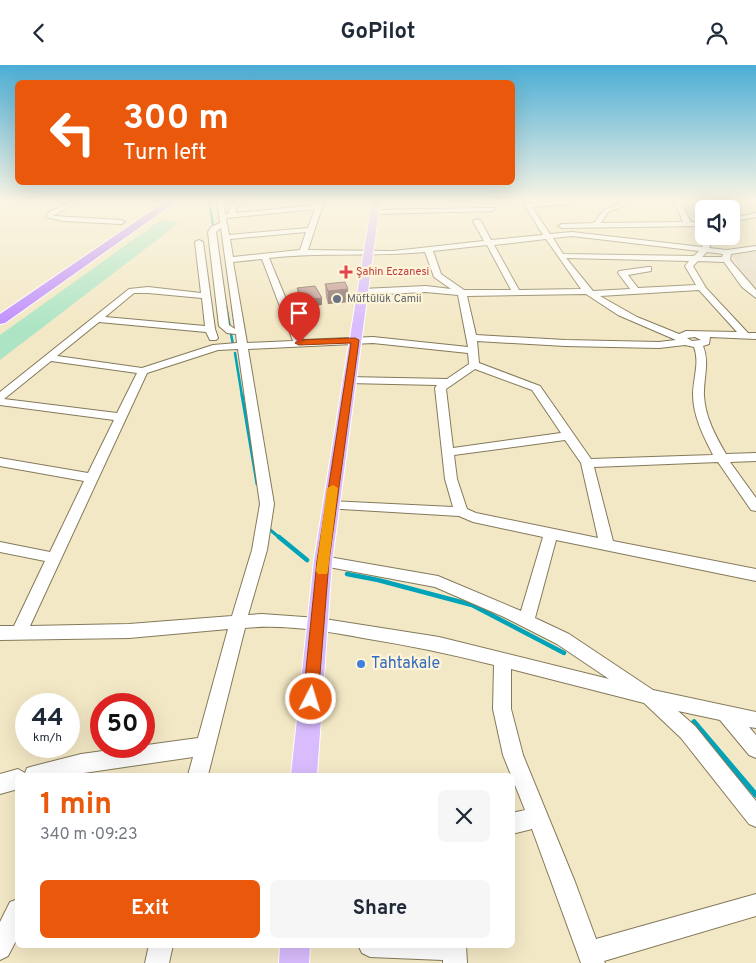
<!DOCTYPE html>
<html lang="en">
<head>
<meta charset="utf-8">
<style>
  :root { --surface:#fff; --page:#f6f6f7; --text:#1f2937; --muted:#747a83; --accent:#ea580c }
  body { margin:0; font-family:Overpass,sans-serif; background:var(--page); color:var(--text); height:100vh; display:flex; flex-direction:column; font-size:19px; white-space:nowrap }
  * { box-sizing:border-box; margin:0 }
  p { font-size:16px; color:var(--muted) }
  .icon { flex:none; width:28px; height:28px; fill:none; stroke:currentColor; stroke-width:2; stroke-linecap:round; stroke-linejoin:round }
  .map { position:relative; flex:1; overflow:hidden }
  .sheet { position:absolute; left:15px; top:708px; width:500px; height:175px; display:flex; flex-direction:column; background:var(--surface); border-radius:8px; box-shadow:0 5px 20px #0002 }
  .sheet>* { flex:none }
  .top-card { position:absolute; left:15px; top:15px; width:500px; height:105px; border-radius:8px; box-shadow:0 5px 20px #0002; background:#ea580c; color:#fff; overflow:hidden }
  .fabs { position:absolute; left:695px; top:135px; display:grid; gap:10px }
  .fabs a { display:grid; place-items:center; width:45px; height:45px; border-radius:8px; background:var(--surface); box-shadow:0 5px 20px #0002; font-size:25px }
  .speed { position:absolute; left:15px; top:628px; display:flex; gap:10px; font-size:25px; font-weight:700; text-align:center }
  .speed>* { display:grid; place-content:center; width:65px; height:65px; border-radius:50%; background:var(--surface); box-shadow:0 5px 20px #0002; line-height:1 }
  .speed small { font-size:12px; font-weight:400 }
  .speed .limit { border:8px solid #d22; background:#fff; color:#111 }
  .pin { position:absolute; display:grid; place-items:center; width:42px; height:42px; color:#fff; margin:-51px -21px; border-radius:50% 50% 50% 0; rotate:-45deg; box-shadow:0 0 5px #0007 }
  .pin .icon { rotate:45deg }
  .me { position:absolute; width:55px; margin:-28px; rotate:5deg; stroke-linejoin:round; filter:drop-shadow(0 0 4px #0008) }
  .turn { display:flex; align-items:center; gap:18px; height:105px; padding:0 25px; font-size:22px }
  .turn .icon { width:65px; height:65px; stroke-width:2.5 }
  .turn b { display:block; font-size:35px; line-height:42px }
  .round { display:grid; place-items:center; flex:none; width:52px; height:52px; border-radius:8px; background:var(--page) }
  .summary { display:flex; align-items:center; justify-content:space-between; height:85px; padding:0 25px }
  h1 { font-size:30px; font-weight:700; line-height:38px; color:var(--accent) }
  .primary-button { display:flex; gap:10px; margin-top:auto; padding:10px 25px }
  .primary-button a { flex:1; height:58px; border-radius:8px; background:var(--accent); color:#fff; font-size:20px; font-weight:700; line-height:58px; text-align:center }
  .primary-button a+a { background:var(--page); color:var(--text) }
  header { display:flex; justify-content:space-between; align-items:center; height:65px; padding:0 25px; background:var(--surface); font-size:22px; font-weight:700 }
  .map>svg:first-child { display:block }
  .medical { fill:#e7ddc8 }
  .green { fill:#ade5c4 }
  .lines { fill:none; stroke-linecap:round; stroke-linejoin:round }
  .stream-far4 { stroke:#00a3b8; stroke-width:2 }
  .stream-far3 { stroke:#00a3b8; stroke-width:2.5 }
  .stream-far2 { stroke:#00a3b8; stroke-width:3 }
  .stream-far1 { stroke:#00a3b8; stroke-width:4.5 }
  .stream { stroke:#00a3b8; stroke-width:5.5 }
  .minor-casing { stroke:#847a5b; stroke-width:2 }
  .major-casing { stroke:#fff; stroke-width:2 }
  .highway-casing { stroke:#fff; stroke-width:2 }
  .minor { fill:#fff; fill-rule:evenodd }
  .major { fill:#d9bcfe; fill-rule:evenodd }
  .highway { fill:#bf8ffe; fill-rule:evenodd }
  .wall { fill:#aa8a83 }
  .shaded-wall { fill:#8b706a }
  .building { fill:#c6a098; stroke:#8b706a }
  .route { fill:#ea580c; stroke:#983908 }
  .slow { fill:#f59e0b }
  .health-dot { fill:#e0444e; stroke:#fef5d9; stroke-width:2 }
  .worship-dot { fill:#6b7280; stroke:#fef5d9; stroke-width:2 }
  .shop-dot { fill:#3f7fe0; stroke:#fef5d9; stroke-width:2 }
  .labels { text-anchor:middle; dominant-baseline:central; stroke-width:4.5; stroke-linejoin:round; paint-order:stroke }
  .far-health-label { font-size:11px; fill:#be3a42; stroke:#fef5d9; text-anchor:start }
  .far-worship-label { font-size:11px; fill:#5b616d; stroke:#fef5d9; text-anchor:start }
  .near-shop-label { font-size:16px; fill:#366cbe; stroke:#fef5d9; text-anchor:start }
</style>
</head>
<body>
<header><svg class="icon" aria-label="back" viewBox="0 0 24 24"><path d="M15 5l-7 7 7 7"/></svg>GoPilot<svg class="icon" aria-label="person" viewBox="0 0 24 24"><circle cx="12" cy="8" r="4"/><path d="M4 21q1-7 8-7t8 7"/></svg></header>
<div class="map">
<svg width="756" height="898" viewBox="0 0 756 898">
  <rect width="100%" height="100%" fill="#f3e8c5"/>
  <path class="medical" d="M756,185V220H748L732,191Z"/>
  <path class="green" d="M161,155L179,158L0,295V270Z"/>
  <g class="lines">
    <path class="stream-far4" d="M209,136L214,165"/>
    <path class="stream-far3" d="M226,241L233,280
      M235,288L242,331"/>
    <path class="stream-far2" d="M242,330L257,419
      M268,463L281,474"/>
    <path class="stream-far1" d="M279,472L307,495
      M347,509L378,515L472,540L564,588
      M694,657L695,659"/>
    <path class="stream" d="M694,657L756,730"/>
    <g class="minor-casing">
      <path id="minor" d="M73,136H80L53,151L121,155L125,157L121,159L63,156L46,152L49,147Z
        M217,136H223L225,149L229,148L230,142L237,136H244L236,143V148L316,140L318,136H324L308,185L393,186L484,176L473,156L477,154L481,156L491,175L543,170L522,136H528L530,138L571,136L572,137L569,139L532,142L550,169L572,167L702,182L707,171H715L709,183L727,185L756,181V185L731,189L730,195L756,225V233L742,222L724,197L698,196L693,201L706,223L748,268H756V274L710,272L709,279L703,281C710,298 703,314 704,331C705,352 716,372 726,389L756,388V396L730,397L756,433V446L751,445L718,397L594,402L613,476L756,504V516L556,475L535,553L569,569L653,625L756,647V663L749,662L756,670V693L749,690L720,655L678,646L695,661L756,736V762L749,759L681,673L644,638L511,604V644L523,690L575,817L596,874L756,829V851L604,896L605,898H581L532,764L512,769V748L525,745L503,690L493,644L494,600C451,589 407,580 363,573C324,566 284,559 245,563L208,710H188L193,692L70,710H18V724L0,729V709L18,704L25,708L27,703L34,701L81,689L198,673L228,564L129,573L0,575V561H14L45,496L0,487V477L50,487L84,416L0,401V393L88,408L114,355L0,340V327L129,224L148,222L201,228L195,177L199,175L203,177L215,264L218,273L216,275H210L206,267L99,257L57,291L142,303L213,280L237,278L236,269L227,268L219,261L208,167L211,162L220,158ZM315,144L308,163L229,170L226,153ZM221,163L235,264L229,260L216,167ZM306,167L300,185L233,192L230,174ZM572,171L699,186L694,191L563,189L553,173ZM546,174L581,224L519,225L494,180ZM487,180L511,225H464L441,209L433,186ZM425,187L434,212L451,224L426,221L362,224L358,227L362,230L426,227L458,230L468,282L373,272L303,275L269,193C321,187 373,192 425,187ZM707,187L723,189L722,192H702ZM566,193L689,196L685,201L696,220L638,223L628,210L651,206V202H648L619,206L618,208L630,224L593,226ZM262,194L293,276L247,278L233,197ZM699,225L737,267L686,266L679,269L637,252L600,231ZM134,228H148L202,233L205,261L105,252ZM586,229L618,250L676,275L659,277L565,275L476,270L467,231ZM695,272L701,275L692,276L687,273ZM477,276L565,281L659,283L685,280L694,282C700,298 693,313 693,330C693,351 704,372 713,390L591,394L540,321L479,298ZM373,278L468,288L469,299L447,314L348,312L343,315L348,318L437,320L435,323L445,414L453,442L330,436L325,437L323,440L325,443L459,451L473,457L543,472L521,546L438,511L323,491L318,492L316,496L318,500L435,522L504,552L557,579L609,614L439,572L318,553L262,549L248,550L267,485L274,439L248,284ZM238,284L260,439L252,485L232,551L129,559L30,561L147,308L218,285ZM51,296L137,308L117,348L4,334ZM475,304L532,325L561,368L453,383L446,324ZM565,375L581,398L598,473L476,448L467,444L457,414L454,390Z
        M620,136H626L624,141L608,147L601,158L683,157L674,136H680L691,157H704V161L562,163L558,161L562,159L594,158L604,145L619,139Z
        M710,136H716L718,144H712Z
        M494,143L495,144L492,146L374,149L371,147L374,145Z
        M756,148V152L731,157V153Z
        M18,834V872L8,891L0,895V857L10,837Z
        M149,880H173L169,898H145Z
        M358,880H466L467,898H443V895L370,892L362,888Z"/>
    </g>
    <g class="major-casing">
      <path id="major" d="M372,136H380L332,496L317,710H291L314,496Z
        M280,880H310L309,898H279Z"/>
    </g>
    <g class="highway-casing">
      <path id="highway" d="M166,136H177L5,258L0,259V249Z"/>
    </g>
    <use href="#minor" class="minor"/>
    <use href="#major" class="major"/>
    <use href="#highway" class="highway"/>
  </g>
  <path class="wall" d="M325,219L348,224V237L328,239L326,232Z
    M297,223L322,240L304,242L298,230Z"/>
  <path class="shaded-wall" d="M348,224V237L328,239V226Z
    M322,233V240L304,242L303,235Z"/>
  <path class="building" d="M345,217L348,224L328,226L325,219Z
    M315,221L322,233L303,235L297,223Z"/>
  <linearGradient id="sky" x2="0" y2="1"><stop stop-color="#4badd5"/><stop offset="0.52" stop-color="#faf5e5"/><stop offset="1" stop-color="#faf5e5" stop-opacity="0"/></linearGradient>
  <rect width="756" height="261" fill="url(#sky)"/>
  <path class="route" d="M355,273L359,275L329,496L318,634L316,639L311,641L305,639L303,634L317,496L351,278L299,280L295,278L299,275Z"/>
  <path class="slow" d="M333,420L338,423L328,506L327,509H318L316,506L327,423Z"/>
  <path class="health-dot" d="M343.5 199.5h5v5h5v5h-5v5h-5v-5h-5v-5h5z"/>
  <circle class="worship-dot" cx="337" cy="234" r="5"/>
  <circle class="shop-dot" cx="361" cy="599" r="5"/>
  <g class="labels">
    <g class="far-health-label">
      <text x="356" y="207">Şahin Eczanesi</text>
    </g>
    <g class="far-worship-label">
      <text x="347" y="234">Müftülük Camii</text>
    </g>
    <g class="near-shop-label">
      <text x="371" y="599">Tahtakale</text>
    </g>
  </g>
</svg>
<div class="fabs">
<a><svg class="icon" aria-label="sound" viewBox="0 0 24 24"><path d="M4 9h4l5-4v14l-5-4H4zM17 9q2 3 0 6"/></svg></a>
</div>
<div class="speed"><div>44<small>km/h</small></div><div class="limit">50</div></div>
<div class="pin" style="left:299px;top:278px;background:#d93025"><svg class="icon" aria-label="arrive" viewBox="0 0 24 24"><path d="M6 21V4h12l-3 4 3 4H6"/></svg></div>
<svg class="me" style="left:311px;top:634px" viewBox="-20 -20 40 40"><circle r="17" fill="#ea580c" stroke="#fff" stroke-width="3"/><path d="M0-11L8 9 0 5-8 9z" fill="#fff"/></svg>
<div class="top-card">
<div class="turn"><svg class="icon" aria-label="left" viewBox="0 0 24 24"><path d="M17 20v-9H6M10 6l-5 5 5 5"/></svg><div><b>300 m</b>Turn left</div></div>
</div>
<section class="sheet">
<div class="summary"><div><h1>1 min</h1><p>340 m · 09:23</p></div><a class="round"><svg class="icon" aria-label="close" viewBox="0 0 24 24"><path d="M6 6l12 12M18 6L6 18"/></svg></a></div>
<div class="primary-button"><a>Exit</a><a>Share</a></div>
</section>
</div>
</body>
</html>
